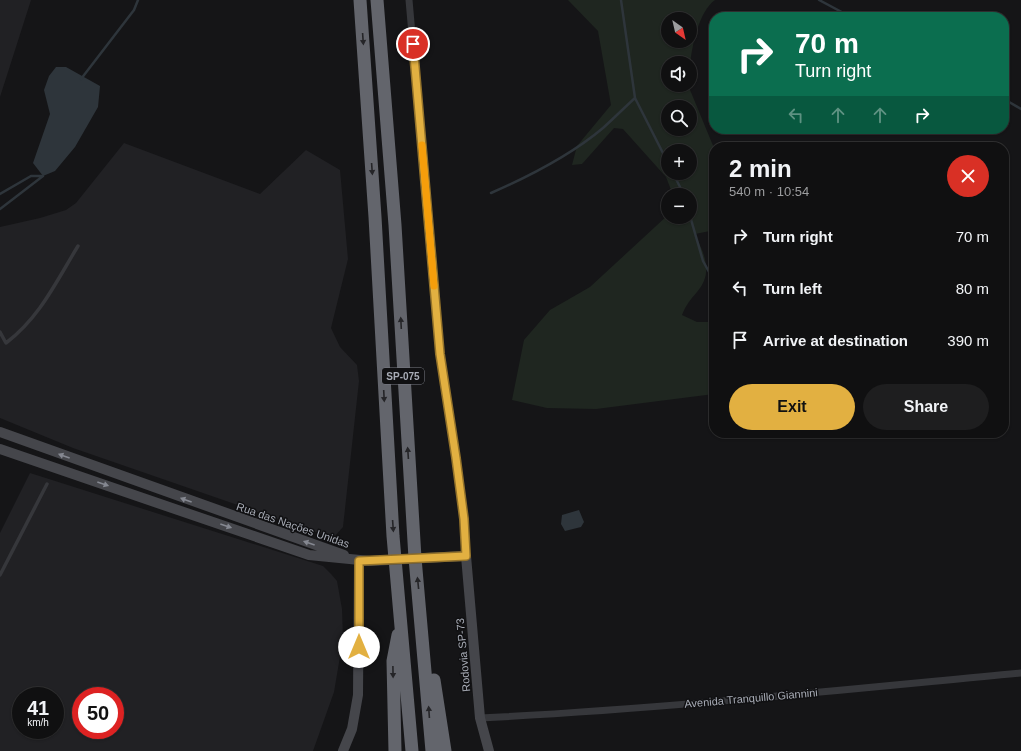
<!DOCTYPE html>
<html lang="en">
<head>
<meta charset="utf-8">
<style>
  :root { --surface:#101011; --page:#1e1e1f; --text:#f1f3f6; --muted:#9c9d9f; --line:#303031; --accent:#e2b041 }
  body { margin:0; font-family:Arial,sans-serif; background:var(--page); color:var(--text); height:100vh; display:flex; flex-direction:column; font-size:15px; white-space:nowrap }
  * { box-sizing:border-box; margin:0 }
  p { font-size:13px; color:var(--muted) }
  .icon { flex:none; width:22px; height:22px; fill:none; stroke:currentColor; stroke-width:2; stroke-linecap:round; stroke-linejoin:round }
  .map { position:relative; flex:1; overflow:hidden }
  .sheet { position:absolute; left:709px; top:142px; width:300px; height:296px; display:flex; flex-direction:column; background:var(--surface); border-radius:16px; box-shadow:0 1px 3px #0004,0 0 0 1px var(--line) }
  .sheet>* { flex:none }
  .guide { position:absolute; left:709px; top:12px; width:300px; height:122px; border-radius:16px; box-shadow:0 1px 3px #0004,0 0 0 1px var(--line); background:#0b6e4f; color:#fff; overflow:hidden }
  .needle { width:26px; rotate:146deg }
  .controls { position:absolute; left:661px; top:12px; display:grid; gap:8px }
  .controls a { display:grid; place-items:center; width:36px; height:36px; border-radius:50%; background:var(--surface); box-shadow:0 1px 3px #0004,0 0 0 1px var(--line); font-size:20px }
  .speed { position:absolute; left:12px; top:687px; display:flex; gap:8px; font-size:20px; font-weight:700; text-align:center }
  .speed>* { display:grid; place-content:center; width:52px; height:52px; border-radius:50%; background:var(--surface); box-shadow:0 1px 3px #0004,0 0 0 1px var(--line); line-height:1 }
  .speed small { font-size:10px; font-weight:400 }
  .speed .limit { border:6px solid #d22; background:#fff; color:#111 }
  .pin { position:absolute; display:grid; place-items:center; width:34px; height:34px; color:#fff; margin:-17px; border:2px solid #fff; border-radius:50%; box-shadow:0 1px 4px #0007 }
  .me { position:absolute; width:44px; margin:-22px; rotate:0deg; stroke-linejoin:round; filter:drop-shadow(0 0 3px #0008) }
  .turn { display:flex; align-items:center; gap:14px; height:84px; padding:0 20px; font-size:18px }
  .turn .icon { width:52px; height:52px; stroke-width:2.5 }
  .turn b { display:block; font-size:28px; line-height:34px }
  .lanes { display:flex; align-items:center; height:38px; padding:0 20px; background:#0003; justify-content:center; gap:20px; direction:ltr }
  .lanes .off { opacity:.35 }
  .round { display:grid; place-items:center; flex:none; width:42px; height:42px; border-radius:21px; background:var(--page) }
  .summary { display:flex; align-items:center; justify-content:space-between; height:68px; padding:0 20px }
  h1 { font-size:24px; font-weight:600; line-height:30px }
  .primary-button { display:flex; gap:8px; margin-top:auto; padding:8px 20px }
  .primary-button a { flex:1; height:46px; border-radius:24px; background:var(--accent); color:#111; font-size:16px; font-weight:600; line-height:46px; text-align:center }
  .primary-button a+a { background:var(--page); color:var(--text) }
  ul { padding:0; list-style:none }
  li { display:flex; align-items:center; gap:12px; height:52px; padding:0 20px }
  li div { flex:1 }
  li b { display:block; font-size:15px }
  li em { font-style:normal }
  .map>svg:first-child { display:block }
  .built { fill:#212124; fill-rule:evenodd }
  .green { fill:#1f2620; fill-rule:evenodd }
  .water { fill:#2e353b }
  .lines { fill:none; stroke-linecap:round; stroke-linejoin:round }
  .stream { stroke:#2e353b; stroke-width:2.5 }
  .service { stroke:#36373b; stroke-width:3.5 }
  .minor { stroke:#36373b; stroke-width:7 }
  .secondary { stroke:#45464b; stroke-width:10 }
  .motorway { stroke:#63656c; stroke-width:13 }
  .secondary-bridge { stroke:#45464b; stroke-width:10 }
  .oneway { fill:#252528 }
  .oneway2 { fill:#858891 }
  .route-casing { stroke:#93722a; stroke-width:10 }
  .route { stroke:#e2b041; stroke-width:7 }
  .slow { stroke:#f59e0b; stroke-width:7 }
  .labels { text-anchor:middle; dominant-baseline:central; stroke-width:3; stroke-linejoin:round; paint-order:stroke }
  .shield { fill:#101012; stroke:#7a7d85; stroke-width:1 }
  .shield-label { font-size:10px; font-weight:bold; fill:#a8acb6 }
  .street-label { font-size:11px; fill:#a8acb6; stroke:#101012 }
</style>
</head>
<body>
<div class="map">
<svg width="1021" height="751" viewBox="0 0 1021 751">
  <rect width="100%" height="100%" fill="#151517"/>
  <path class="built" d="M0,0H31L0,97Z
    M124,143L260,194L306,150L340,170L348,259L331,328L340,347L357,365L359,381L343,527L333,538L73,448L0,418V227L40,218L66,210L76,203Z
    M30,473L323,566L331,574L337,581L342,609L343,639L334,692L313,751H0V533ZM21,696H55V730H21ZM81,696H115V730H81Z"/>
  <path class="green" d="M568,0H715C699,11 692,46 690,65V63H668V85H688L714,148V235L710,231L695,234C704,254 714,272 697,292C690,300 686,305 682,315L697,322H714V394L596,409L547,408L512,400L524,340L550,310L590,287L668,215V217H690V195H673L666,177L623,129L614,128L582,164L572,165L577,146L611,105L598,31ZM668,19H690V41H668ZM668,107H690V129H668ZM668,151H690V173H668Z"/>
  <path class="water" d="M56,67H66L100,86L98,107L75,147L55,171L43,176L33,163L50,114L44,90L49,76Z
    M579,510L584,522L581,527L565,531L561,524L562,515Z"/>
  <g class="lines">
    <path class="stream" d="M621,0L635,98L668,163
      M819,0L851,17
      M81,79L134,10L138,0
      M1004,99L1021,109
      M673,173L684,195
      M491,193C530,176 571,155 603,128C614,118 624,108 635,98
      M0,194L31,176H42
      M0,209L43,176
      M690,216L703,261L714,281"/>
    <path class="service" d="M0,332L6,343C40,317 56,282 78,246
      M0,575L47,484"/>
    <path class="minor" d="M409,0L440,354L456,458L464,519L466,556
      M480,718C661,709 841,690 1021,673"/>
    <path class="secondary" d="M0,432L344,555
      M0,449L309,555L370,561
      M444,557L466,556L480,718L489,751
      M343,751L352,729L358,695L359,561"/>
    <path class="motorway" d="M360,0L375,217L393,536L412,751
      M377,0L395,225L415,558L432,751
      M434,680L445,751
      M395,751L393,661L398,635"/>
    <path class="secondary-bridge" d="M370,561L444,557"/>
  </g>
  <defs><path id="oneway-solid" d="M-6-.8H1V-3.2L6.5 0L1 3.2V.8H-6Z"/></defs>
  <g class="oneway">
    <use href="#oneway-solid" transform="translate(363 39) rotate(86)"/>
    <use href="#oneway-solid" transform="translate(372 169) rotate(86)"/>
    <use href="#oneway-solid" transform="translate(401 323) rotate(-93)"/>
    <use href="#oneway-solid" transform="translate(384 396) rotate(87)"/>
    <use href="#oneway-solid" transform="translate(408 453) rotate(-94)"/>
    <use href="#oneway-solid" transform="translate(393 526) rotate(86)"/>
    <use href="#oneway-solid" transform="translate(418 583) rotate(-96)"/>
    <use href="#oneway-solid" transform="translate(393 672) rotate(89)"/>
    <use href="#oneway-solid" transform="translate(429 712) rotate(-94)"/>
  </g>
  <g class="oneway2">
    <use href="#oneway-solid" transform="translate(64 456) rotate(-160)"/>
    <use href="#oneway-solid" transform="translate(103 484) rotate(19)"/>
    <use href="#oneway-solid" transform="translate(186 500) rotate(-160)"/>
    <use href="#oneway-solid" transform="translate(226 526) rotate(19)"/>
    <use href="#oneway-solid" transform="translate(309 543) rotate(-161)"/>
  </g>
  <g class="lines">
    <g class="route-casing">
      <path id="route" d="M359,647V561L466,556L464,519L456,458L440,354L413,44"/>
    </g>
    <use href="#route" class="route"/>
    <path class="slow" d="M422,145L434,286"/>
  </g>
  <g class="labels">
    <rect class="shield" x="382" y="368" width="42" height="16" rx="3"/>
    <g class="shield-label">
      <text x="403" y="376">SP-075</text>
    </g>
    <g class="street-label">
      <text transform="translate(293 525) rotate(19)">Rua das Nações Unidas</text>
      <text transform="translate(463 655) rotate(-95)">Rodovia SP-73</text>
      <text transform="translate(751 698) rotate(-5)">Avenida Tranquillo Giannini</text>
    </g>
  </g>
</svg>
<div class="controls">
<a><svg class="needle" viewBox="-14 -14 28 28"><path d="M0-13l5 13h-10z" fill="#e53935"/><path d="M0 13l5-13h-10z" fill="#9c9d9f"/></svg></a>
<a><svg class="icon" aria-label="sound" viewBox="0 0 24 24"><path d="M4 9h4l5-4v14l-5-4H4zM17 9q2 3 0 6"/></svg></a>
<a><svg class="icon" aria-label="search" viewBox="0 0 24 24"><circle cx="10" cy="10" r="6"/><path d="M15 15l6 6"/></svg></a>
<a>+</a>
<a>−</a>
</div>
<div class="speed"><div>41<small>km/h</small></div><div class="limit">50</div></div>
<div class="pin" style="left:413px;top:44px;background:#d93025"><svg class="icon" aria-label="arrive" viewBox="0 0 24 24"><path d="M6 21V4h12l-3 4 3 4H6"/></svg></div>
<svg class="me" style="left:359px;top:647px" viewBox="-20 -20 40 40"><circle r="19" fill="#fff"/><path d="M0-13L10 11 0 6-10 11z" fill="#e2b041"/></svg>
<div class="guide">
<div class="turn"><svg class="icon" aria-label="right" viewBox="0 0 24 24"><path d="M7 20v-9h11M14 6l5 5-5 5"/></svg><div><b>70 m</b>Turn right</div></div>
<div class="lanes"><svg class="icon off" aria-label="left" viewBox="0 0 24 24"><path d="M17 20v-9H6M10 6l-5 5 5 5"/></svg><svg class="icon off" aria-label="ahead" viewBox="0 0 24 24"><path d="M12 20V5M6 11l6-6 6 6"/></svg><svg class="icon off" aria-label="ahead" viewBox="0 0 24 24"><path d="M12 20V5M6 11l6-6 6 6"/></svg><svg class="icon" aria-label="right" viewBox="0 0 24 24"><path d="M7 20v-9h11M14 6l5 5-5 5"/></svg></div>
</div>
<section class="sheet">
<div class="summary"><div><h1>2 min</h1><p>540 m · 10:54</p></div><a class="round" style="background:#d93025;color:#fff"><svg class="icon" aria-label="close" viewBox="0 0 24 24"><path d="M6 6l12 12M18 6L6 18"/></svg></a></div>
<ul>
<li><svg class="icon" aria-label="right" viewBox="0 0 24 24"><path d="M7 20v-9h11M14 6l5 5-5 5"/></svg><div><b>Turn right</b></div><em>70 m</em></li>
<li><svg class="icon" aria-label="left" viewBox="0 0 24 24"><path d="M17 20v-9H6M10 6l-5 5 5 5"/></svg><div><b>Turn left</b></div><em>80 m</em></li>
<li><svg class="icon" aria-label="arrive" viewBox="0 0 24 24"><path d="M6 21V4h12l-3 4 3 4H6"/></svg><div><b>Arrive at destination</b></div><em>390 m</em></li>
</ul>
<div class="primary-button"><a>Exit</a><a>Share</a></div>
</section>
</div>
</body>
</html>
